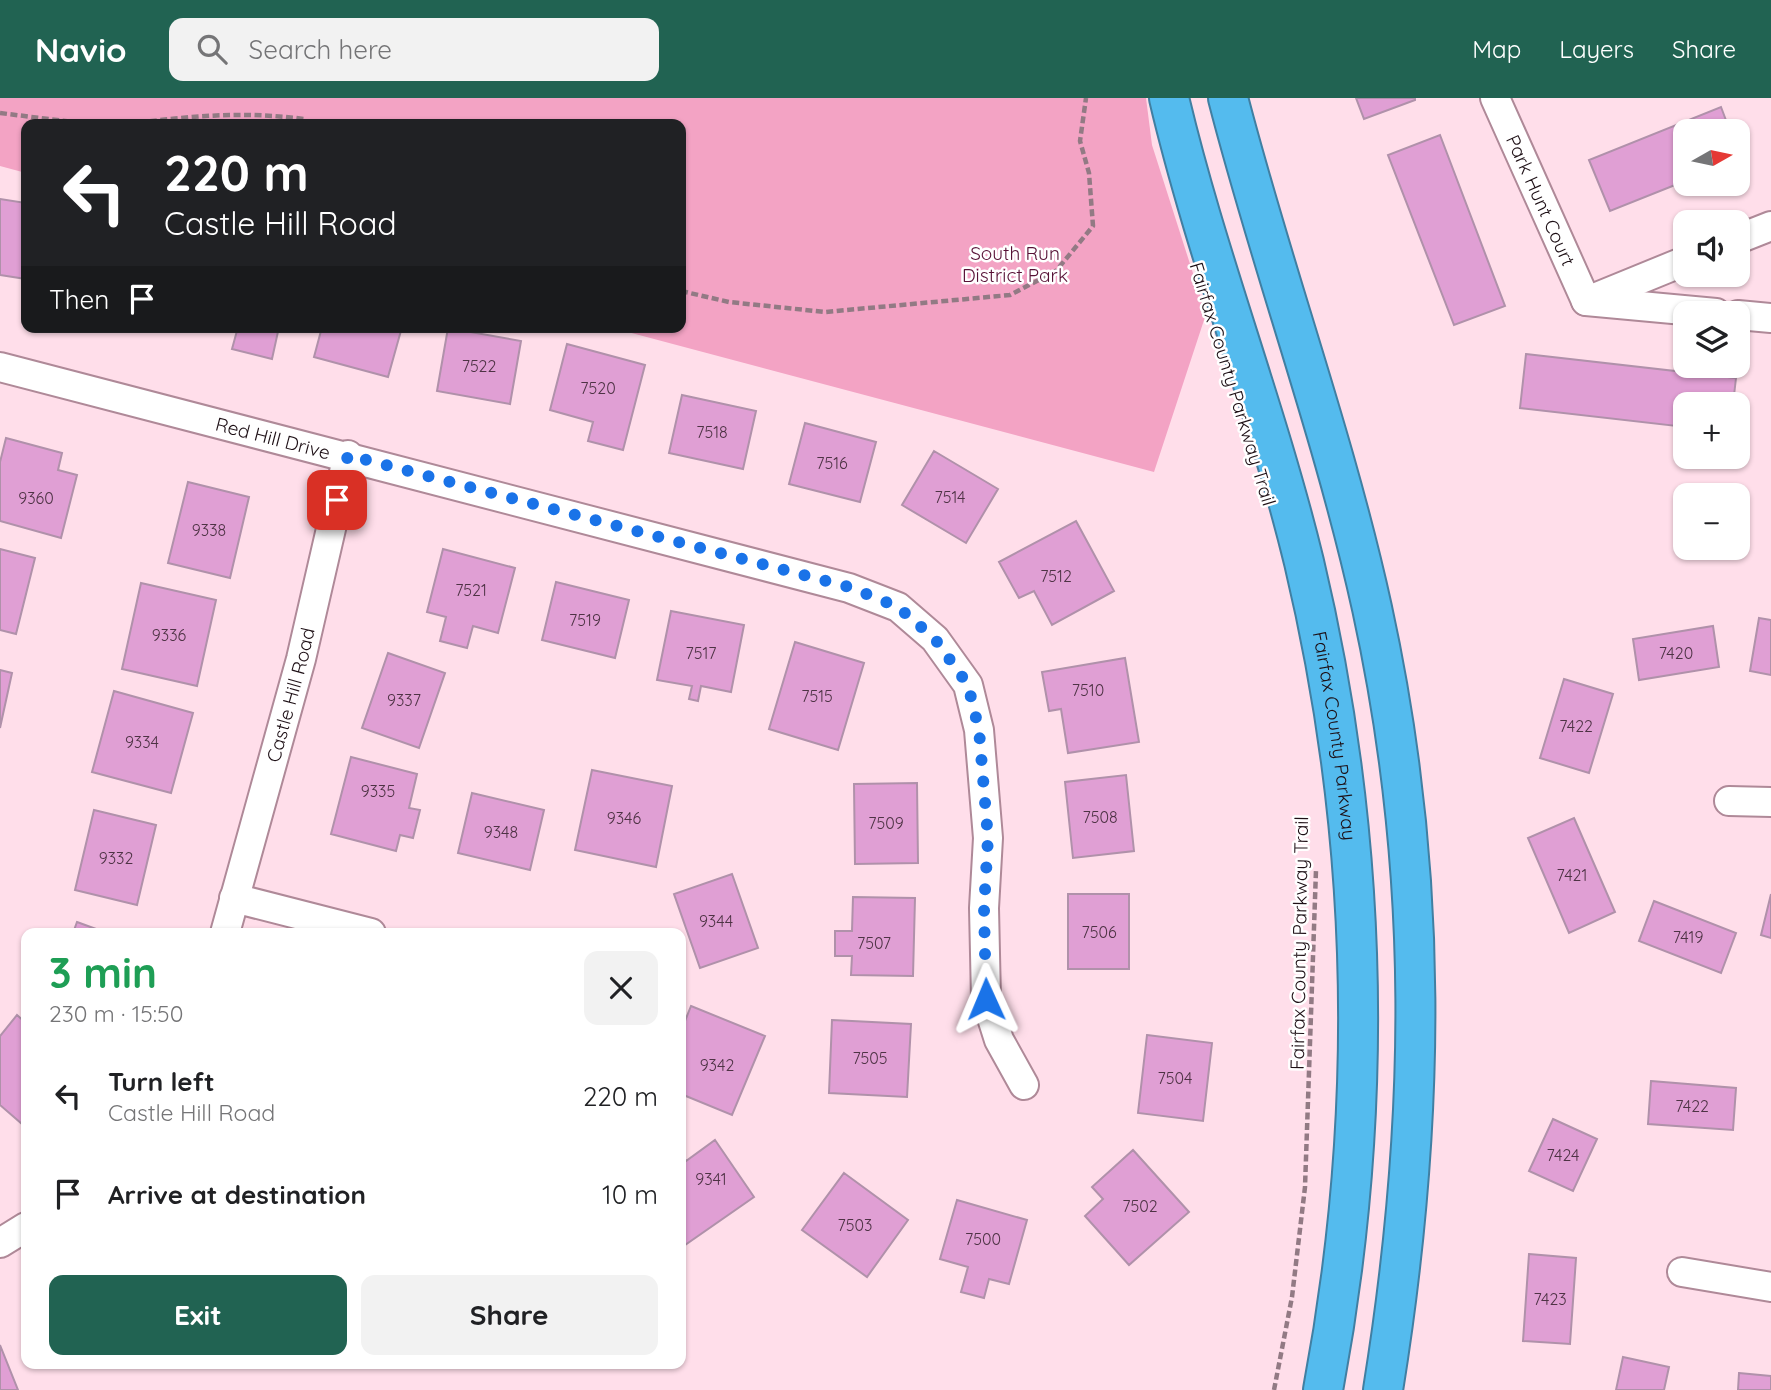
<!DOCTYPE html>
<html lang="en">
<head>
<meta charset="utf-8">
<style>
  :root { --surface:#fff; --page:#f2f2f2; --text:#202124; --muted:#757577; --accent:#216352 }
  body { margin:0; font-family:Quicksand,sans-serif; background:var(--page); color:var(--text); height:100vh; display:flex; flex-direction:column; font-size:26px; white-space:nowrap }
  * { box-sizing:border-box; margin:0 }
  p { font-size:23px; color:var(--muted) }
  .icon { flex:none; width:38px; height:38px; fill:none; stroke:currentColor; stroke-width:2; stroke-linecap:round; stroke-linejoin:round }
  .map { position:relative; flex:1; overflow:hidden }
  .panel { position:absolute; left:21px; top:830px; width:665px; height:441px; display:flex; flex-direction:column; background:var(--surface); border-radius:14px; box-shadow:0 2px 5px #0004 }
  .panel>* { flex:none }
  .banner { position:absolute; left:21px; top:21px; width:665px; height:214px; border-radius:14px; box-shadow:0 2px 5px #0004; background:#202124; color:#fff; overflow:hidden }
  .needle { width:46px; rotate:81deg }
  .fabs { position:absolute; left:1673px; top:21px; display:grid; gap:14px }
  .fabs a { display:grid; place-items:center; width:77px; height:77px; border-radius:14px; background:var(--surface); box-shadow:0 2px 5px #0004; font-size:35px }
  .pin { position:absolute; display:grid; place-items:center; width:60px; height:60px; color:#fff; margin:-30px; border-radius:14px; box-shadow:0 4px 10px #0006 }
  .me { position:absolute; width:77px; margin:-38px; rotate:359deg; stroke-linejoin:round; filter:drop-shadow(0 0 5px #0008) }
  .turn { display:flex; align-items:center; gap:24px; height:147px; padding:0 28px; font-size:32px }
  .turn .icon { width:91px; height:91px; stroke-width:2.5 }
  .turn b { display:block; font-size:49px; line-height:60px }
  .then { display:flex; align-items:center; height:66px; padding:0 28px; background:#0003; gap:14px; font-size:26px }
  .round { display:grid; place-items:center; flex:none; width:74px; height:74px; border-radius:14px; background:var(--page) }
  .headline { display:flex; align-items:center; justify-content:space-between; height:119px; padding:0 28px }
  h1 { font-size:42px; font-weight:800; line-height:52px; color:#1e9e55 }
  .primary-button { display:flex; gap:14px; margin-top:auto; padding:14px 28px }
  .primary-button a { flex:1; height:80px; border-radius:14px; background:var(--accent); color:#fff; font-size:28px; font-weight:800; line-height:80px; text-align:center }
  .primary-button a+a { background:var(--page); color:var(--text) }
  ul { padding:0; list-style:none }
  li { display:flex; align-items:center; gap:21px; height:98px; padding:0 28px }
  li div { flex:1 }
  li b { display:block; font-size:26px }
  li em { font-style:normal }
  header { display:flex; align-items:center; gap:42px; box-sizing:border-box; height:98px; padding:0 35px; background:var(--accent); color:#fff }
  header strong { font-size:33px }
  nav { display:flex; gap:38px; margin-inline-start:auto; font-size:24px }
  .search { width:490px; height:63px; background:var(--page); display:flex; align-items:center; gap:18px; box-sizing:border-box; padding:0 24px; border-radius:14px; color:var(--muted); font-size:26px }
  .map>svg:first-child { display:block }
  .green { fill:#f3a3c4 }
  .building { fill:#e09fd4; stroke:#b091aa; stroke-width:2 }
  .lines { fill:none; stroke-linecap:round; stroke-linejoin:round }
  .street-casing { stroke:#af8998; stroke-width:32 }
  .highway-casing { stroke:#417fa2; stroke-width:42 }
  .path { stroke:#927a84; stroke-width:4.5; stroke-dasharray:7 3.5; stroke-linecap:butt }
  .street { stroke:#fff; stroke-width:28 }
  .highway { stroke:#54bbee; stroke-width:38 }
  .route { stroke:#1a73e8; stroke-width:12; stroke-dasharray:0 21.6 }
  .labels { text-anchor:middle; dominant-baseline:central; stroke-width:5; stroke-linejoin:round; paint-order:stroke }
  .number-label { font-size:16px; fill:#4e3345 }
  .street-label { font-size:19px; fill:#1d0f15; stroke:#fff }
  .park-label { font-size:19px; fill:#571136; stroke:#fff }
</style>
</head>
<body>
<header>
<strong>Navio</strong>
<div class="search"><svg class="icon" aria-label="search" viewBox="0 0 24 24"><circle cx="10" cy="10" r="6"/><path d="M15 15l6 6"/></svg>Search here</div>
<nav><a>Map</a><a>Layers</a><a>Share</a></nav>
</header>
<div class="map">
<svg width="1771" height="1292" viewBox="0 0 1771 1292">
  <rect width="100%" height="100%" fill="#ffdeea"/>
  <path class="green" d="M0,0H1146L1152,47L1206,216L1154,374L609,229H681V26H26V75L0,68Z"/>
  <path class="building" d="M1356,0H1415V2L1364,21Z
    M1721,9L1730,33H1685V83L1610,113L1589,62Z
    M1440,37L1505,208L1454,227L1388,57Z
    M0,101L26,105V181L0,177Z
    M238,229H279L272,261L232,251Z
    M322,229H402L388,279L314,259Z
    M448,230L521,243L510,306L437,293Z
    M567,246L645,267L623,352L588,343L593,324L550,312Z
    M1526,256L1736,280L1733,306H1685V329L1520,310Z
    M682,297L756,313L743,371L669,355Z
    M805,325L876,344L860,404L789,386Z
    M6,340L62,355L58,372L77,377L61,440L0,423V364Z
    M934,353L998,391L966,445L902,407Z
    M188,384L249,399L230,480L168,465Z
    M1076,423L1114,493L1052,527L1034,493L1019,500L999,464Z
    M0,451L35,460L16,536L0,532Z
    M443,451L515,470L498,535L473,528L467,550L440,543L446,519L427,514Z
    M556,484L629,502L615,560L542,542Z
    M141,485L216,502L197,588L122,571Z
    M671,513L744,527L731,594L701,588L698,603L689,601L692,588L657,582Z
    M1759,520L1771,522V577L1750,573Z
    M1713,528L1719,569L1639,582L1633,541Z
    M795,544L864,565L838,652L769,631Z
    M388,555L445,575L419,650L362,630Z
    M1125,560L1139,644L1068,655L1061,611L1049,613L1042,574Z
    M0,572L12,575L0,630Z
    M1564,581L1613,596L1589,675L1540,660Z
    M114,593L193,615L171,695L92,674Z
    M351,659L417,676L409,710L420,712L413,740L400,737L396,753L331,736Z
    M592,672L672,688L656,769L575,752Z
    M1126,677L1134,753L1073,760L1065,684Z
    M917,685L918,765L855,766L854,686Z
    M472,695L544,712L530,772L458,755Z
    M94,712L156,727L137,807L75,792Z
    M1574,720L1615,814L1569,835L1528,740Z
    M732,776L758,850L700,870L674,796Z
    M1068,796H1129V871H1068Z
    M1771,796V840L1761,837Z
    M853,799L915,800L913,878L851,877L852,858H835V833H852Z
    M1654,803L1736,835L1721,875L1639,843Z
    M77,824L107,835H73Z
    M691,908L765,938L732,1017L681,996V933Z
    M17,917L26,925V1021L22,1026L0,1007V938Z
    M832,922L911,926L907,999L829,995Z
    M1147,937L1212,945L1203,1023L1138,1015Z
    M1651,983L1736,990L1733,1032L1648,1026Z
    M1553,1021L1597,1041L1573,1093L1529,1073Z
    M715,1042L754,1099L685,1147L681,1140V1055L686,1063Z
    M1133,1052L1189,1114L1129,1167L1085,1118L1103,1101L1092,1089Z
    M844,1075L908,1122L867,1179L802,1132Z
    M957,1102L1027,1122L1009,1186L989,1181L984,1200L961,1194L968,1169L940,1161Z
    M1529,1156L1576,1160L1570,1246L1523,1243Z
    M0,1247L18,1292H0Z
    M1623,1259L1669,1269L1664,1292H1616Z
    M1739,1275L1771,1278V1292H1738Z"/>
  <g class="lines">
    <g class="street-casing">
      <g id="street">
        <path id="s1" d="M1495,0L1586,203"/>
        <path d="M1738,141L1771,128"/>
        <path d="M1592,201L1685,163"/>
        <path d="M1586,203L1716,215"/>
        <path d="M1738,217L1771,220"/>
        <path id="s2" d="M0,269L849,490L898,509L935,541L968,587L979,632L988,740L984,810L986,901L999,942L1024,987"/>
        <path d="M1729,703L1771,704"/>
        <path d="M234,800L371,835"/>
        <path id="s3" d="M225,835L301,561L348,357"/>
        <path d="M0,1145L26,1129"/>
        <path d="M1682,1174L1771,1189"/>
      </g>
    </g>
    <g class="highway-casing">
      <g id="highway">
        <path id="s4" d="M1169,0C1206,157 1266,308 1304,464C1369,737 1375,1016 1323,1292"/>
        <path d="M1228,0C1272,171 1334,337 1372,510C1430,775 1426,1025 1383,1292"/>
      </g>
    </g>
    <path class="path" d="M0,15L89,26
      M129,26C188,18 244,13 304,21L306,26
      M681,193L729,204L825,214L1010,197L1056,173L1093,128L1089,75L1080,43L1086,0
      M1274,1292L1292,1199L1305,1089L1316,772"/>
    <use href="#street" class="street"/>
    <use href="#highway" class="highway"/>
  </g>
  <g class="lines">
    <path class="route" d="M337,402L348,357L849,489L898,509L935,541L968,587L979,632L988,740L984,810L986,901"/>
  </g>
  <g class="labels">
    <g class="number-label">
      <text x="479" y="268">7522</text>
      <text x="598" y="290">7520</text>
      <text x="712" y="334">7518</text>
      <text x="832" y="365">7516</text>
      <text x="950" y="399">7514</text>
      <text x="36" y="400">9360</text>
      <text x="209" y="432">9338</text>
      <text x="1056" y="478">7512</text>
      <text x="471" y="492">7521</text>
      <text x="585" y="522">7519</text>
      <text x="169" y="537">9336</text>
      <text x="701" y="555">7517</text>
      <text x="1676" y="555">7420</text>
      <text x="1088" y="592">7510</text>
      <text x="817" y="598">7515</text>
      <text x="404" y="602">9337</text>
      <text x="1576" y="628">7422</text>
      <text x="142" y="644">9334</text>
      <text x="378" y="693">9335</text>
      <text x="1100" y="719">7508</text>
      <text x="624" y="720">9346</text>
      <text x="886" y="725">7509</text>
      <text x="501" y="734">9348</text>
      <text x="116" y="760">9332</text>
      <text x="1572" y="777">7421</text>
      <text x="716" y="823">9344</text>
      <text x="1099" y="834">7506</text>
      <text x="1688" y="839">7419</text>
      <text x="874" y="845">7507</text>
      <text x="870" y="960">7505</text>
      <text x="717" y="967">9342</text>
      <text x="1175" y="980">7504</text>
      <text x="1692" y="1008">7422</text>
      <text x="1563" y="1057">7424</text>
      <text x="711" y="1081">9341</text>
      <text x="1140" y="1108">7502</text>
      <text x="855" y="1127">7503</text>
      <text x="983" y="1141">7500</text>
      <text x="1550" y="1201">7423</text>
    </g>
    <g class="street-label">
      <text stroke="none"><textPath href="#s1" startOffset="112">Park Hunt Court</textPath></text>
      <text transform="translate(1233 286) rotate(73)">Fairfax County Parkway Trail</text>
      <text stroke="none"><textPath href="#s2" startOffset="282">Red Hill Drive</textPath></text>
      <text stroke="none"><textPath href="#s3" startOffset="247">Castle Hill Road</textPath></text>
      <text stroke="none"><textPath href="#s4" startOffset="660">Fairfax County Parkway</textPath></text>
      <text transform="translate(1299 845) rotate(-89)">Fairfax County Parkway Trail</text>
    </g>
    <g class="park-label">
      <text x="1015" y="155">South Run<tspan x="1015" dy="22">District Park</tspan></text>
    </g>
  </g>
</svg>
<div class="fabs">
<a><svg class="needle" viewBox="-14 -14 28 28"><path d="M0-13l5 13h-10z" fill="#e53935"/><path d="M0 13l5-13h-10z" fill="#757577"/></svg></a>
<a><svg class="icon" aria-label="sound" viewBox="0 0 24 24"><path d="M4 9h4l5-4v14l-5-4H4zM17 9q2 3 0 6"/></svg></a>
<a><svg class="icon" aria-label="layers" viewBox="0 0 24 24"><path d="M12 4l9 5-9 5-9-5zM3 14l9 5 9-5"/></svg></a>
<a>+</a>
<a>−</a>
</div>
<div class="pin" style="left:337px;top:402px;background:#d93025"><svg class="icon" aria-label="arrive" viewBox="0 0 24 24"><path d="M6 21V4h12l-3 4 3 4H6"/></svg></div>
<svg class="me" style="left:986px;top:901px" viewBox="-20 -20 40 40"><path d="M0-17L14 15 0 8-14 15z" fill="#1a73e8" stroke="#fff" stroke-width="4"/></svg>
<div class="banner">
<div class="turn"><svg class="icon" aria-label="left" viewBox="0 0 24 24"><path d="M17 20v-9H6M10 6l-5 5 5 5"/></svg><div><b>220 m</b>Castle Hill Road</div></div>
<div class="then">Then<svg class="icon" aria-label="arrive" viewBox="0 0 24 24"><path d="M6 21V4h12l-3 4 3 4H6"/></svg></div>
</div>
<section class="panel">
<div class="headline"><div><h1>3 min</h1><p>230 m · 15:50</p></div><a class="round"><svg class="icon" aria-label="close" viewBox="0 0 24 24"><path d="M6 6l12 12M18 6L6 18"/></svg></a></div>
<ul>
<li><svg class="icon" aria-label="left" viewBox="0 0 24 24"><path d="M17 20v-9H6M10 6l-5 5 5 5"/></svg><div><b>Turn left</b><p>Castle Hill Road</p></div><em>220 m</em></li>
<li><svg class="icon" aria-label="arrive" viewBox="0 0 24 24"><path d="M6 21V4h12l-3 4 3 4H6"/></svg><div><b>Arrive at destination</b></div><em>10 m</em></li>
</ul>
<div class="primary-button"><a>Exit</a><a>Share</a></div>
</section>
</div>
</body>
</html>
